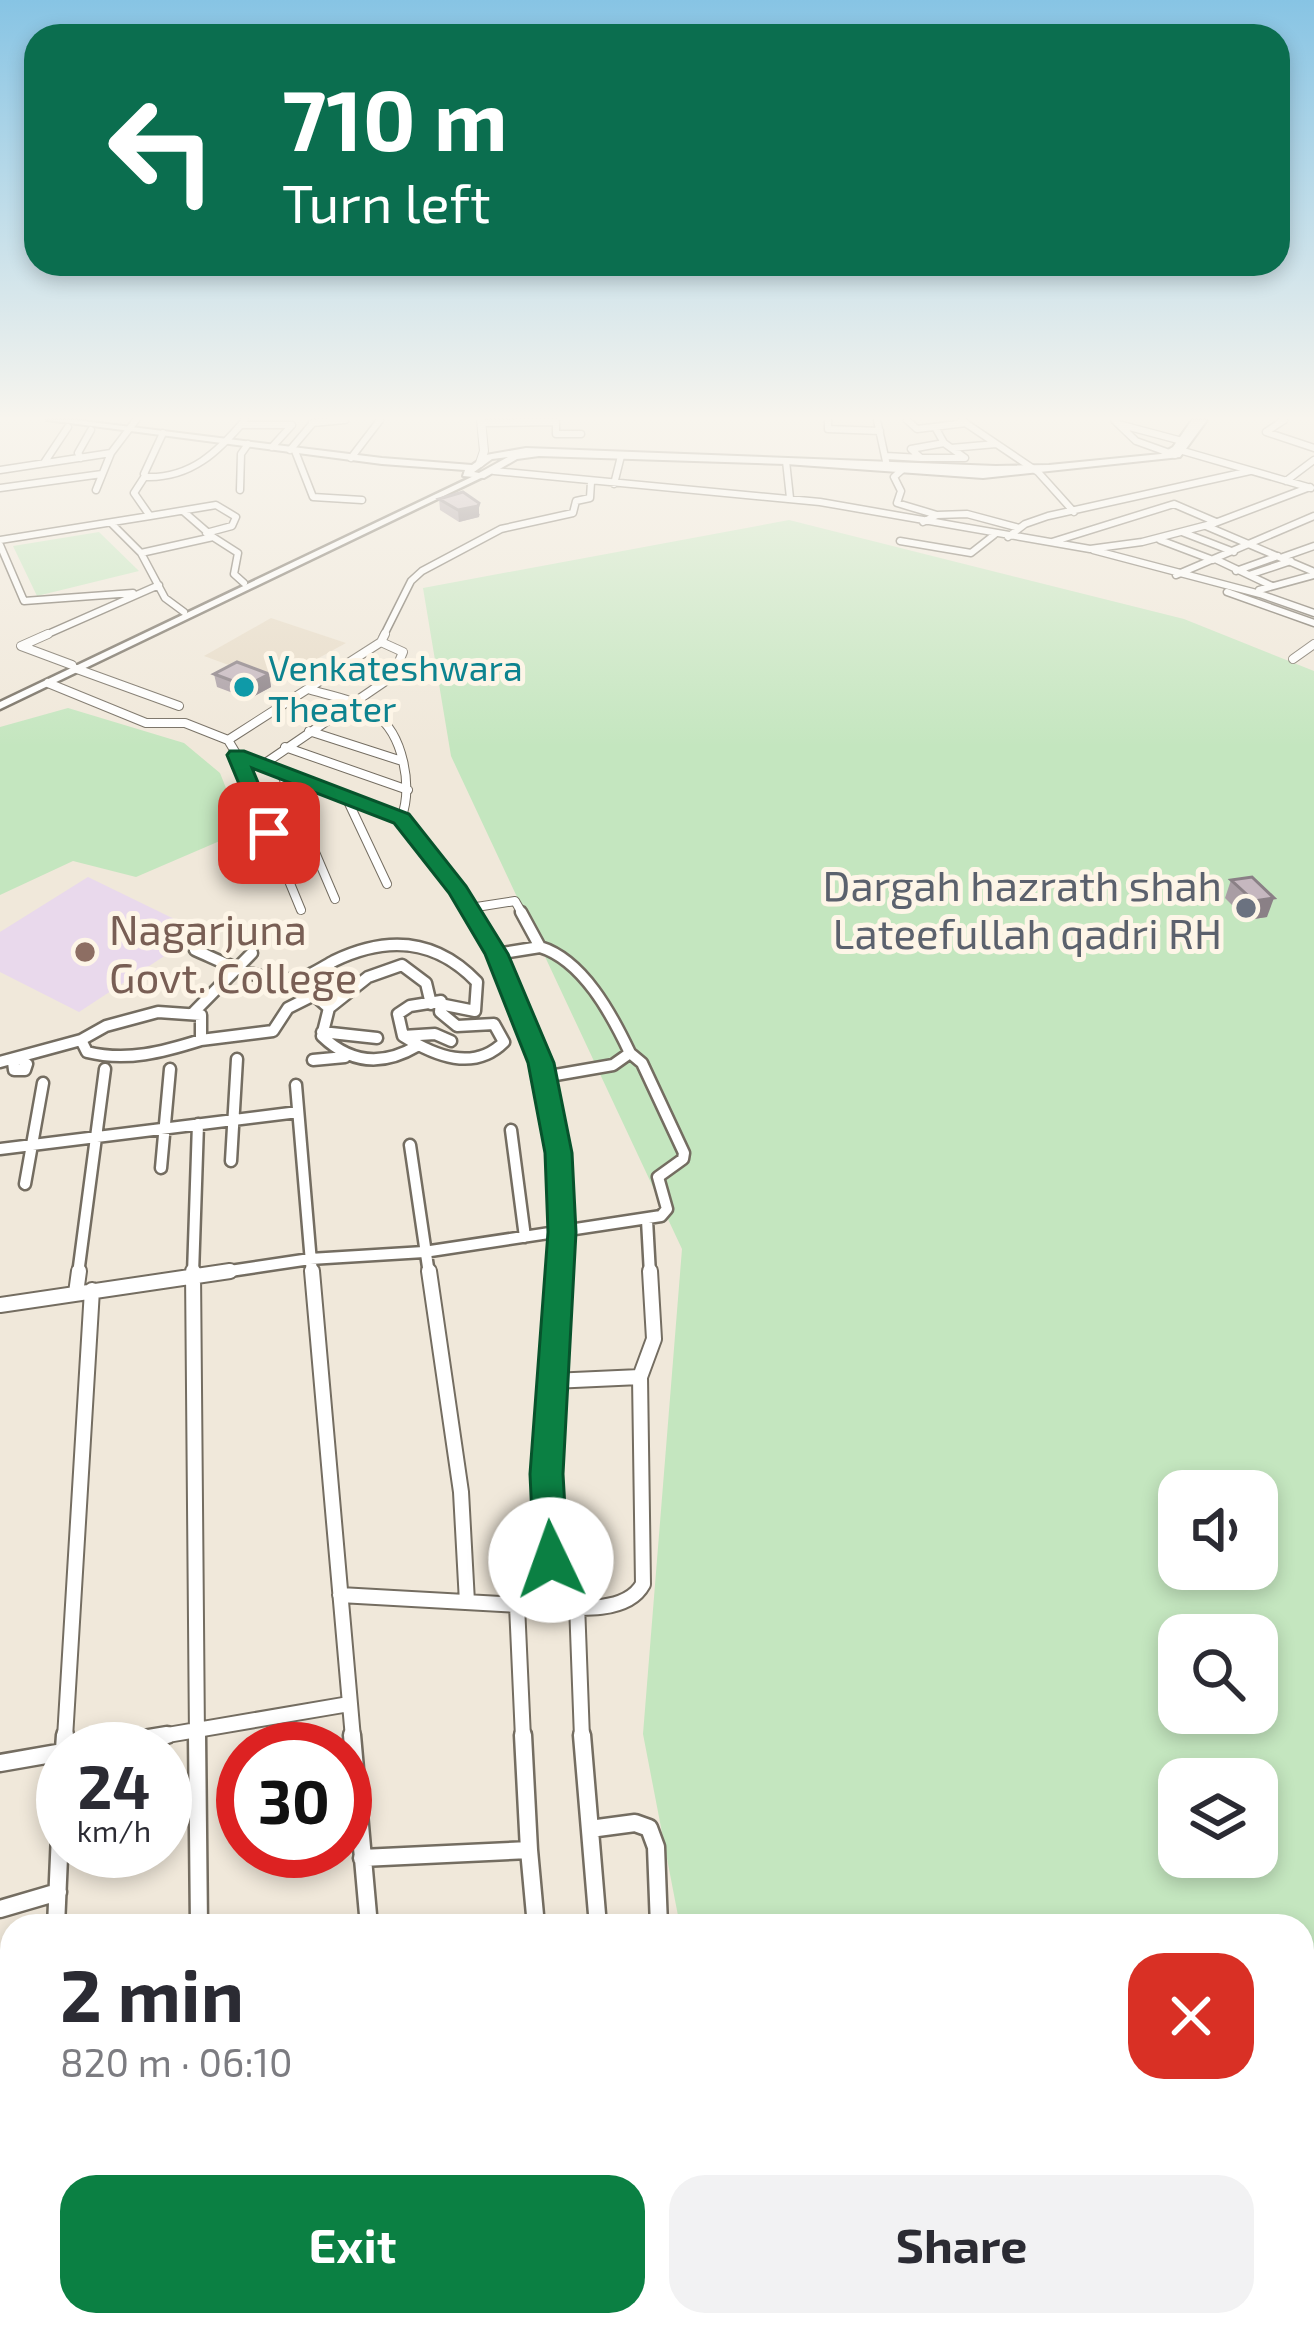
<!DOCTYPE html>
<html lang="en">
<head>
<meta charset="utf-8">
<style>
  :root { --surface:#fff; --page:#f2f2f3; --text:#2b2b33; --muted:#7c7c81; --accent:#0b8043 }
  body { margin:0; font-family:"Exo 2",sans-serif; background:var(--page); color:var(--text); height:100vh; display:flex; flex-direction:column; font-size:45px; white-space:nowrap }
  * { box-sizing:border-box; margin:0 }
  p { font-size:39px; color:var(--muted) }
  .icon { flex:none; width:66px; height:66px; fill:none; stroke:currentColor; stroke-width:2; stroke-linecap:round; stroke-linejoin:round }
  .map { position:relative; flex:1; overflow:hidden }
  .sheet { position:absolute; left:0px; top:1914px; width:1314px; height:423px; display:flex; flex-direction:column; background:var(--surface); border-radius:36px 36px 0 0; box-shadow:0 6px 18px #0003 }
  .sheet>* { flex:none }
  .banner { position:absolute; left:24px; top:24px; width:1266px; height:252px; border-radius:36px; box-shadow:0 6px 18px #0003; background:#0b6e4f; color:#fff; overflow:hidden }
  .tools { position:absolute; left:1158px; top:1470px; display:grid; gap:24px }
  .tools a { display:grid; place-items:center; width:120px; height:120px; border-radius:24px; background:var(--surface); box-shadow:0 6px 18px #0003; font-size:60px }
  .speed { position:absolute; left:36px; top:1722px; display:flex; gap:24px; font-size:60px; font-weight:700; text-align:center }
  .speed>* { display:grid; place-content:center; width:156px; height:156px; border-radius:50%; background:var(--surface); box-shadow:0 6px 18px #0003; line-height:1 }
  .speed small { font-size:30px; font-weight:400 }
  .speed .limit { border:18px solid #d22; background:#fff; color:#111 }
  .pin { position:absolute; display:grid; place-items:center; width:102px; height:102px; color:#fff; margin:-51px; border-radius:24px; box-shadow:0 6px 18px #0006 }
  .me { position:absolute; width:132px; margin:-66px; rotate:357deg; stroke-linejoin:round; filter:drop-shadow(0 0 9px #0008) }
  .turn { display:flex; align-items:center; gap:42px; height:252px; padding:0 60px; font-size:54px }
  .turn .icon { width:156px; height:156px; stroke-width:2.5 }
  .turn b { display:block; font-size:84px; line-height:102px }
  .round { display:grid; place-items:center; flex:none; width:126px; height:126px; border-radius:36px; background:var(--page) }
  .head { display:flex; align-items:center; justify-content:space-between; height:204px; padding:0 60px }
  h1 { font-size:72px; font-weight:700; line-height:90px }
  .button { display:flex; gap:24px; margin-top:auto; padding:24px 60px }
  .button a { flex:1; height:138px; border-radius:36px; background:var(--accent); color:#fff; font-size:48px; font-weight:700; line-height:138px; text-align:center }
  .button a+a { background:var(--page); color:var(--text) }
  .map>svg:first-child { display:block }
  .built { fill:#e7dbc7 }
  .education { fill:#e9d9ec }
  .green { fill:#c4e6bf; fill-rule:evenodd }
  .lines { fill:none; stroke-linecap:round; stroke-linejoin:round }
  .minor-far4-casing { stroke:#746d61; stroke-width:9 }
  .minor-far3-casing { stroke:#746d61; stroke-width:10 }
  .minor-far2-casing { stroke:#746d61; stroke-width:15 }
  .minor-far1-casing { stroke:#746d61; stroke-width:18 }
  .minor-casing { stroke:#746d61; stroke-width:21 }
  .tertiary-casing { stroke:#746d61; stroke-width:10 }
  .secondary-casing { stroke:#746d61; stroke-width:5 }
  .trunk-casing { stroke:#746d61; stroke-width:4 }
  .minor-far4 { stroke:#fff; stroke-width:6 }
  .minor-far3 { stroke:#fff; stroke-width:8 }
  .minor-far2 { stroke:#fff; stroke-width:10 }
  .minor-far1 { stroke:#fff; stroke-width:14 }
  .minor { stroke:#fff; stroke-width:16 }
  .tertiary { stroke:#fff; stroke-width:8 }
  .secondary { fill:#fff; fill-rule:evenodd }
  .trunk { fill:#fff; fill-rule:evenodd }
  .wall { fill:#a99da4 }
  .shaded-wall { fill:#8a8086 }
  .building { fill:#c5b7bf; stroke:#8a8086; stroke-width:3 }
  .route { fill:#0b8043; stroke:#07532c; stroke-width:3 }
  .culture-dot { fill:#0f9aa8; stroke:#fdf5e7; stroke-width:4.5 }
  .worship-dot { fill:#6b7280; stroke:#fdf5e7; stroke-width:4.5 }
  .education-dot { fill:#8d6e63; stroke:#fdf5e7; stroke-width:4.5 }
  .labels { text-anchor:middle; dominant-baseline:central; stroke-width:10; stroke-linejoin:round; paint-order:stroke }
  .far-culture-label { font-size:36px; fill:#0d838f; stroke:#fdf5e7; text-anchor:start }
  .worship-label { font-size:42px; fill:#5b616d; stroke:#fdf5e7; text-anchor:end }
  .education-label { font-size:42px; fill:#785e54; stroke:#fdf5e7; text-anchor:start }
</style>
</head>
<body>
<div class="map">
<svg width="1314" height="2335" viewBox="0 0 1314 2335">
  <rect width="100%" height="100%" fill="#f0e8da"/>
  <path class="built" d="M271,618L346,643L275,682L204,656Z"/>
  <path class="education" d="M88,877L201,932L79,1012L0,972V932Z"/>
  <path class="green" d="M789,520L1184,619L1314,671V2335H760L758,2325H1302V1926H680L643,1734L682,1249L451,756L423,588ZM1179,1491H1257V1569H1179ZM1179,1635H1257V1713H1179ZM1179,1779H1257V1857H1179Z
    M99,532L139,571L37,596L13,546Z
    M68,708L184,743L220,773L243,831L136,877L73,861L0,895V727Z"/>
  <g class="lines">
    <g class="minor-far4-casing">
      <path id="minor-far4" d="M828,420V429L880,431
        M877,420L887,466
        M907,420L917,429L966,423
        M961,420L1038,472L1074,512
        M1114,420L1136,441L1175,455
        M1284,420L1266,432L1314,448
        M312,423L345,420
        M486,423L556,422V434H581
        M241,425H292
        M1122,425L1182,441
        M935,427L944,443
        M163,433L144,474L147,477C191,478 218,452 245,420
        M944,443L965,458H921L911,449Z
        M272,447L292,425
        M951,448L996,444
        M1176,449L1311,488
        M290,450L312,424
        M295,451L313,497L362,500
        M886,456L921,458
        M81,458L78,453L91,430
        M351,458L380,420
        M786,461L790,498
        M44,463L68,427
        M903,469L894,477L901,491L897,503L937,515L923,522
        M0,470L111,453L136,420
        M494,471L820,502L1090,549L1142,542L1215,523L1310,487
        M1286,481L1314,460
        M614,484L621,456
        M0,488L102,474
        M96,490L111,453
        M240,490L241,454L248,444
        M937,515L967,514L1019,528
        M150,516L216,505L236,517L232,526L206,533
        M111,523L141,553L213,537L183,511
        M1206,526L1312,571
        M1182,532L1234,552
        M213,537L238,553L234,574L244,583
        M1008,537L1025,524L1048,516L1250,471
        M0,540L150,516L134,493L145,476
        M1160,540L1213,560
        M900,541L971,553L994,535
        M1052,542L1174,504L1216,522
        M0,545L24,601L133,593
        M1093,550L1260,594L1314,613
        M141,553L165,598L184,612
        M1283,557L1314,546
        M1215,559L1272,586
        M1236,571L1278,556
        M1176,575L1314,516
        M1249,575L1291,561
        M1259,590L1314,575
        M1227,592L1314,623
        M41,637L159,585
        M383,637L411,581L422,571L501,529L573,513L576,501L590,498L591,482"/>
    </g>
    <g class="minor-far3-casing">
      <path id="minor-far3" d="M48,634L21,646L72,665
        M385,634L381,642L228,740L237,755L252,763L380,809L411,828L472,915
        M1293,659L1314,644
        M77,669L179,706
        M48,683L146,723H185L228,740
        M311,690C332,696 356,700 374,713C404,734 413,787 401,819
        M309,731L402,761
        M285,747L408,790
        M237,755L301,910
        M261,766L393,676L403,652L381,642
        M282,775L335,899
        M346,797L387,884
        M470,908L515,901L523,915"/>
    </g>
    <g class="minor-far2-casing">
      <path id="minor-far2" d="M471,912C538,1024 568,1143 559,1274
        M540,947C583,960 612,1015 630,1053L613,1065L544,1077
        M195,950C225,963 259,982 292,979C308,978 321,968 334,961C388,935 436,939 477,982L475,1011L440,1004
        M496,954L540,947L521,912
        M296,979L329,1008L368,977L402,965L426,983L431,1004
        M441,1001L440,1012L457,1026L494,1024L504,1042C474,1072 435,1056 403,1036L398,1014L410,1006Z
        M329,1008L322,1036C351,1064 383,1066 417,1046
        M158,1012L201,1015V1040C163,1052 127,1062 87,1052L81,1040L106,1026Z
        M194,1012L252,953
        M322,1032L377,1038
        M403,1036L435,1034L451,1041
        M201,1040L273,1031L288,1008L314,995
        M20,1059L27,1064L25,1070H14L13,1062Z
        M313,1060L345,1057
        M0,1062L81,1040
        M296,1085L312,1274
        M511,1130L525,1237
        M410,1145L429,1274
        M0,1149L298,1112
        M231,1161L237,1059
        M161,1168L170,1069
        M25,1184L43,1083
        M647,1220L650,1274
        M78,1274L105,1069
        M193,1274L198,1124
        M210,1274L310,1259L424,1252L661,1216L667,1209L658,1177L683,1159L684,1153L642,1063L630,1053"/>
    </g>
    <g class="minor-far1-casing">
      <path id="minor-far1" d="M193,1271L197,1738
        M312,1271L353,1738
        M429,1271L461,1492L467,1602
        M76,1293L79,1271
        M0,1305L230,1271
        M640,1377L654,1339L650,1271
        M340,1595L517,1605L523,1738
        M553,1603L546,1474L559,1271
        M577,1604L582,1738
        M517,1605C553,1605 624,1620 643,1584L640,1377L552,1381
        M65,1738L92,1290
        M150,1738L349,1704"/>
    </g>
    <g class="minor-casing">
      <path id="minor" d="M197,1735L199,1926
        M352,1735L369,1926
        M582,1735L598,1926
        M64,1749L65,1735
        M82,1749L167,1735
        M0,1763L63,1752
        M590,1829L635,1823L649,1828L656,1847L659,1926
        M529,1850L536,1926
        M362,1858L529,1850L523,1735
        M0,1909L58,1892
        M56,1926L63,1765
        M0,2049L12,2044
        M93,2325V2335
        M269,2325L270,2335
        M442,2325L443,2335
        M523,2325L524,2335
        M600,2325L602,2335"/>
    </g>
    <g class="tertiary-casing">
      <path id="tertiary" d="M480,463L484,451L481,420"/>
    </g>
    <g class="secondary-casing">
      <path id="secondary" d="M478,474L485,476L0,709V702Z"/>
    </g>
    <g class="trunk-casing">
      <path id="trunk" d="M47,420H75L382,458L472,465L486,455L526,448L996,466L1049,465L1161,454L1173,447L1192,420H1207L1180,457L983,478L786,464L539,456L517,459L484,478L463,476L465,470L382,464ZM508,457L479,473L474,472L492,459Z"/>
    </g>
    <use href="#minor-far4" class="minor-far4"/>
    <use href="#minor-far3" class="minor-far3"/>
    <use href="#minor-far2" class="minor-far2"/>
    <use href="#minor-far1" class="minor-far1"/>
    <use href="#minor" class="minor"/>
    <use href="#tertiary" class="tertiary"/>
    <use href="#secondary" class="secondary"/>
    <use href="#trunk" class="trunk"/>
  </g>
  <path class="wall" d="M439,499L480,514L479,517L459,522L440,510Z
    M214,674H269L271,687L249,699L217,687Z
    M1252,877L1267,917L1247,920L1225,898L1231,880Z"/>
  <path class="shaded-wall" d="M479,503V517L459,522L458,510Z
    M269,674L271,687L249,699L246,686Z
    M1274,898L1267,917L1247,920L1254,901Z"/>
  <path class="building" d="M463,492L479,503L478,506L458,510L439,499Z
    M237,662L269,674L246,686L214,674Z
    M1252,877L1274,898L1254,901L1231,880Z"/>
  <linearGradient id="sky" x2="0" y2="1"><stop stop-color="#87c4e4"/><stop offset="0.56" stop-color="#f8f5ee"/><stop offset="1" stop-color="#f8f5ee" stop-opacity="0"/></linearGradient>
  <rect width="1314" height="747" fill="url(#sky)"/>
  <path class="route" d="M230,751H244L409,814L466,886L508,954L554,1063L572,1153L576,1232L563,1474L568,1560L563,1571L551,1576L539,1571L534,1560L530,1474L548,1232L545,1153L528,1063L485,954L449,893L394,823L252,768L279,833L269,839L261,837L227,755Z"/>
  <circle class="culture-dot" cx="244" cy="687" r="12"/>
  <circle class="worship-dot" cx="1246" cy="908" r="12"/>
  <circle class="education-dot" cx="85" cy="952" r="12"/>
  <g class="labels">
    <g class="far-culture-label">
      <text x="268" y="666">Venkateshwara<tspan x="268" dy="41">Theater</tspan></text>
    </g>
    <g class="worship-label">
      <text x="1222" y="884">Dargah hazrath shah<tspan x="1222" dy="48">Lateefullah qadri RH</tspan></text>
    </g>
    <g class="education-label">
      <text x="109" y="928">Nagarjuna<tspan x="109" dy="48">Govt. College</tspan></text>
    </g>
  </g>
</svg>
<div class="tools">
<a><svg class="icon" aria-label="sound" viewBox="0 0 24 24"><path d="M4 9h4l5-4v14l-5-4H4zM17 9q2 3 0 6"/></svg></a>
<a><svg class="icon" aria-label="search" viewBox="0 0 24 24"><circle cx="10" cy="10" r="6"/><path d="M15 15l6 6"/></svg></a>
<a><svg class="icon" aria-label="layers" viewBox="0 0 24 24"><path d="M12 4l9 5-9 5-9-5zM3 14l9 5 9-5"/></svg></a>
</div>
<div class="speed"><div>24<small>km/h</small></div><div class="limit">30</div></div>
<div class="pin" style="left:269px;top:833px;background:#d93025"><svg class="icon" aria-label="arrive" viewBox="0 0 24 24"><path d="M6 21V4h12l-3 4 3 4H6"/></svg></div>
<svg class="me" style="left:551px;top:1560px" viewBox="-20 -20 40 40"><circle r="19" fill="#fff"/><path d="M0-13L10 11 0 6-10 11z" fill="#0b8043"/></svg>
<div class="banner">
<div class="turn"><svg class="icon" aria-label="left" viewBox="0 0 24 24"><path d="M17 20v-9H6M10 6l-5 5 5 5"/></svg><div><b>710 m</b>Turn left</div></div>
</div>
<section class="sheet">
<div class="head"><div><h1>2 min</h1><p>820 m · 06:10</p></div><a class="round" style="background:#d93025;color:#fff"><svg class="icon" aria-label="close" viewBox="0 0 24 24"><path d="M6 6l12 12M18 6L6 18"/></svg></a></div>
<div class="button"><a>Exit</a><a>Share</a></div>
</section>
</div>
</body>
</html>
